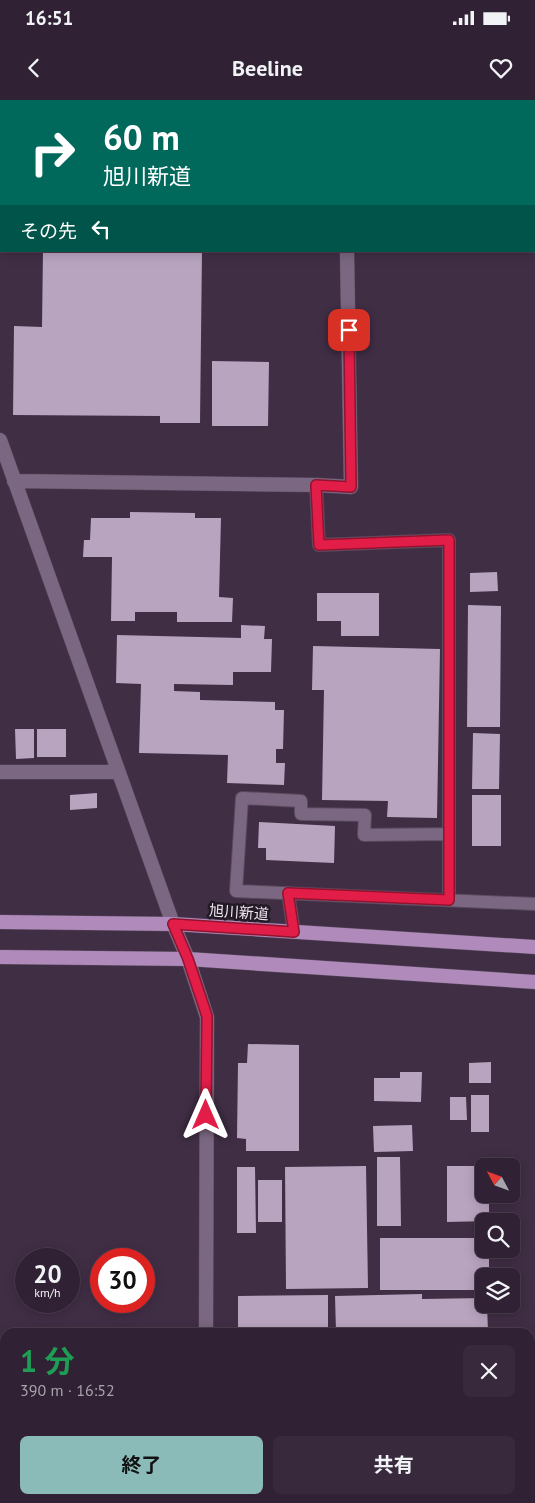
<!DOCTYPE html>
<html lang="ja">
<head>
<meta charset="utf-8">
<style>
  :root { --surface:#302234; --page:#382a3c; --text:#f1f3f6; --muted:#a8a4ac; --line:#4b3f4f; --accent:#8bbbb9 }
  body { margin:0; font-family:"PT Sans","Noto Sans JP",sans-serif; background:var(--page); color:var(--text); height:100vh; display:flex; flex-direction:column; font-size:19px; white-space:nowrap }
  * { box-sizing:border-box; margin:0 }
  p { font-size:16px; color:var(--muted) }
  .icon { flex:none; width:28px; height:28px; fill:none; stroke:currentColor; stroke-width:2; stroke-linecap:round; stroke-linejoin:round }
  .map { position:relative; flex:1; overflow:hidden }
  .panel { position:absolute; left:0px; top:1228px; width:535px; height:176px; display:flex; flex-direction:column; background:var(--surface); border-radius:15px 15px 0 0; box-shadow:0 2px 12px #0003,0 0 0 1px var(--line) }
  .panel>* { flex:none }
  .hud { position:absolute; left:0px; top:0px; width:535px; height:152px; box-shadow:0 2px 12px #0003,0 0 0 1px var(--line); background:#00695c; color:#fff; overflow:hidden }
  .needle { width:32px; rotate:311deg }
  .tools { position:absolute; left:475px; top:1058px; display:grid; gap:10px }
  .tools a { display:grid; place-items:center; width:45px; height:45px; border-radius:8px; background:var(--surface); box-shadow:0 2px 12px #0003,0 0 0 1px var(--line); font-size:25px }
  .speed { position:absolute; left:15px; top:1148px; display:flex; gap:10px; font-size:25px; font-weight:700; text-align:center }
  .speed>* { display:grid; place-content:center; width:65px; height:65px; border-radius:50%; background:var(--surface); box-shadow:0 2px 12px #0003,0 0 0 1px var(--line); line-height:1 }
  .speed small { font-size:12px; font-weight:400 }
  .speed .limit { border:8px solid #d22; background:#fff; color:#111 }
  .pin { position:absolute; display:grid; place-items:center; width:42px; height:42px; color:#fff; margin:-21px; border-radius:10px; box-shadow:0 2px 8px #0006 }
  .me { position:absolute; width:55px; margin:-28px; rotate:0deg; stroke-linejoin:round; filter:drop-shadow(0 0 4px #0008) }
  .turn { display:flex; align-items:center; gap:18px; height:105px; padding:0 20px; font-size:22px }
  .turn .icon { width:65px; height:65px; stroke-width:2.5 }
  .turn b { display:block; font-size:35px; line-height:42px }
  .then { display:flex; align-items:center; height:48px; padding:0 20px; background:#0003; gap:10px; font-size:19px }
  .round { display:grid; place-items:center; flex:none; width:52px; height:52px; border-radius:8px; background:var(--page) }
  .headline { display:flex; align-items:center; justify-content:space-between; height:85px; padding:0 20px }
  h1 { font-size:30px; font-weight:700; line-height:38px; color:#1e9e55 }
  .primary-button { display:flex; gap:10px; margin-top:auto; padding:10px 20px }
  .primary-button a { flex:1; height:58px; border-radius:8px; background:var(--accent); color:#111; font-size:20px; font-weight:700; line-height:58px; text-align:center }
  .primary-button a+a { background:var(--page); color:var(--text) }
  .status { display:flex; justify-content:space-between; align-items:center; height:35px; padding:0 25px; background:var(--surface); direction:ltr }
  .status svg { height:14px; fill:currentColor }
  header { display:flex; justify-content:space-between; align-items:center; height:65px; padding:0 20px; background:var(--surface); font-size:22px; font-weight:700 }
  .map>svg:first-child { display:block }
  .building { fill:#b9a4c0 }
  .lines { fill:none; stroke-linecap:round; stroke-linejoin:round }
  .service-casing { stroke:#5a4b5e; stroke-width:14 }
  .minor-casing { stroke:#5a4b5e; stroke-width:15 }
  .trunk-casing { stroke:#5a4b5e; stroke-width:15 }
  .service { stroke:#7b6781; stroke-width:12 }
  .minor { stroke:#7b6781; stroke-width:14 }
  .trunk { stroke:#af8aba; stroke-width:14 }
  .route-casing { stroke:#92132f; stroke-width:12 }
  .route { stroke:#e11d48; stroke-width:9 }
  .labels { text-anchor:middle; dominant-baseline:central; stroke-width:5; stroke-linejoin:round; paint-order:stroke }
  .street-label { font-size:15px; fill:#ede2f0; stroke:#221a24 }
</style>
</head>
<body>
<div class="status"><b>16:51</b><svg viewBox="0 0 49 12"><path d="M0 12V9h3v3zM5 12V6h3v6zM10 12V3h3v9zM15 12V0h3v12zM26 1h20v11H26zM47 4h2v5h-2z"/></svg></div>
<header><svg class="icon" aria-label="back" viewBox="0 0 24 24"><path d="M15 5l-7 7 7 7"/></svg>Beeline<svg class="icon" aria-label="heart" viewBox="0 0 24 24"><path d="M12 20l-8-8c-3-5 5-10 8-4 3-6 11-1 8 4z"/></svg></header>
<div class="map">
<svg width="535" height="1403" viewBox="0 0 535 1403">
  <rect width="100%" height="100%" fill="#402e45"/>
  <path class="building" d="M43,151H202L200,323H160V316L13,315L14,226L42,227Z
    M212,261L269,262L268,326H212Z
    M130,412L195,413V418H221L219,497L233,498L232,522H177V512H135V521H111L112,457H83L84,440H90L91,418H130Z
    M497,472L498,491L470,492V473Z
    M317,493H379V536H341V521H317Z
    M468,505L501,506L500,627H467Z
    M241,525L265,526L264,539H272L271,572H233V585L174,584V591L200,592V600L275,602V610H284L283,649H276V663H285L284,685L227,683L228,655L139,653L141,584L116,583L117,535L241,538Z
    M313,546L440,549L437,718L387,717L388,701L322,700L324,590H312Z
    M15,629H34V658L16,659Z
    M37,629H66V657H37Z
    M473,633L500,634L499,689H472Z
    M97,693V708L70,710V695Z
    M472,695H501V746H472Z
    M259,722L335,726L334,763L266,760V748H258Z
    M248,944L299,945V1051H246V1039L237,1038L238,963H247Z
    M491,962V983H469V963Z
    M400,972H422L421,1002L374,1001V978H400Z
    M471,995H489V1032H471Z
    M450,997H466L467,1020H450Z
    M412,1025L413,1051L374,1052L373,1026Z
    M377,1057H400L401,1126H377Z
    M366,1066L368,1188L286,1189L285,1067Z
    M447,1066H484V1094H489V1121L447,1122Z
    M237,1067H255L256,1133H237Z
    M258,1080H282V1122H258Z
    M380,1138H484V1149H489V1176H484V1190H380Z
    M422,1194V1199L484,1198V1204H487L488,1232H336L335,1196Z
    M328,1195V1232H238V1196Z
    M297,1399H485V1403H297Z"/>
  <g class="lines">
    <g class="service-casing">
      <path id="service" d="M316,385L319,445L449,440V800
        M449,734L364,735L365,715L301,714V701L242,698L236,791L535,804
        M288,793L294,832"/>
    </g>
    <g class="minor-casing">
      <path id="minor" d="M345,0V1
        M0,340L173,824L188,859L207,917L206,1232
        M14,381L316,385L351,387L347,151
        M0,672H118
        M205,1403V1399"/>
    </g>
    <g class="trunk-casing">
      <path id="trunk" d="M0,822L173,824L535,847
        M0,857L188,859L535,882"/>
    </g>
    <use href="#service" class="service"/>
    <use href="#minor" class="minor"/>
    <use href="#trunk" class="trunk"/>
  </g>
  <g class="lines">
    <g class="route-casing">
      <path id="route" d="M206,1015L207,916L188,859L173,824L294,832L288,793L449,800V440L319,445L316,385L351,387L349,230"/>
    </g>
    <use href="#route" class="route"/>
  </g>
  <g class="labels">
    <g class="street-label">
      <text transform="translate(239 812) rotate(4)">旭川新道</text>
    </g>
  </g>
</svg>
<div class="tools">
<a><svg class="needle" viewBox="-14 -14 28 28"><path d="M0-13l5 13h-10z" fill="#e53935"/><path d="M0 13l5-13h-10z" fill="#a8a4ac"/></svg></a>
<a><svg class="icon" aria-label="search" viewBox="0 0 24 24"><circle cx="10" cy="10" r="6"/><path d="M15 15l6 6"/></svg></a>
<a><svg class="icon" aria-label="layers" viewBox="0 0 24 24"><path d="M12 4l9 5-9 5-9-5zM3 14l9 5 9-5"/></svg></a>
</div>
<div class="speed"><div>20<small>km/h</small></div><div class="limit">30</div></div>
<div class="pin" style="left:349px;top:230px;background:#d93025"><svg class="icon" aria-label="arrive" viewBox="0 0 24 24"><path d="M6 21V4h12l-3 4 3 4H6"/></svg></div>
<svg class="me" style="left:206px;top:1015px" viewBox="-20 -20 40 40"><path d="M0-17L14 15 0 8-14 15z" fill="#e11d48" stroke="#fff" stroke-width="4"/></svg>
<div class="hud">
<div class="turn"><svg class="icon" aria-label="right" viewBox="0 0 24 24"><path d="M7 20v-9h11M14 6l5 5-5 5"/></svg><div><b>60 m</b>旭川新道</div></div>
<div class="then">その先<svg class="icon" aria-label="left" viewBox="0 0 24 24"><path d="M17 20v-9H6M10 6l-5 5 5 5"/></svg></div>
</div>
<section class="panel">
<div class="headline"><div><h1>1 分</h1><p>390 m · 16:52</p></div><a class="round"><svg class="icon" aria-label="close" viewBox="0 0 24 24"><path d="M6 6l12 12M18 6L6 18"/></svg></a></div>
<div class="primary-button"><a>終了</a><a>共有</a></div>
</section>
</div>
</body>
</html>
